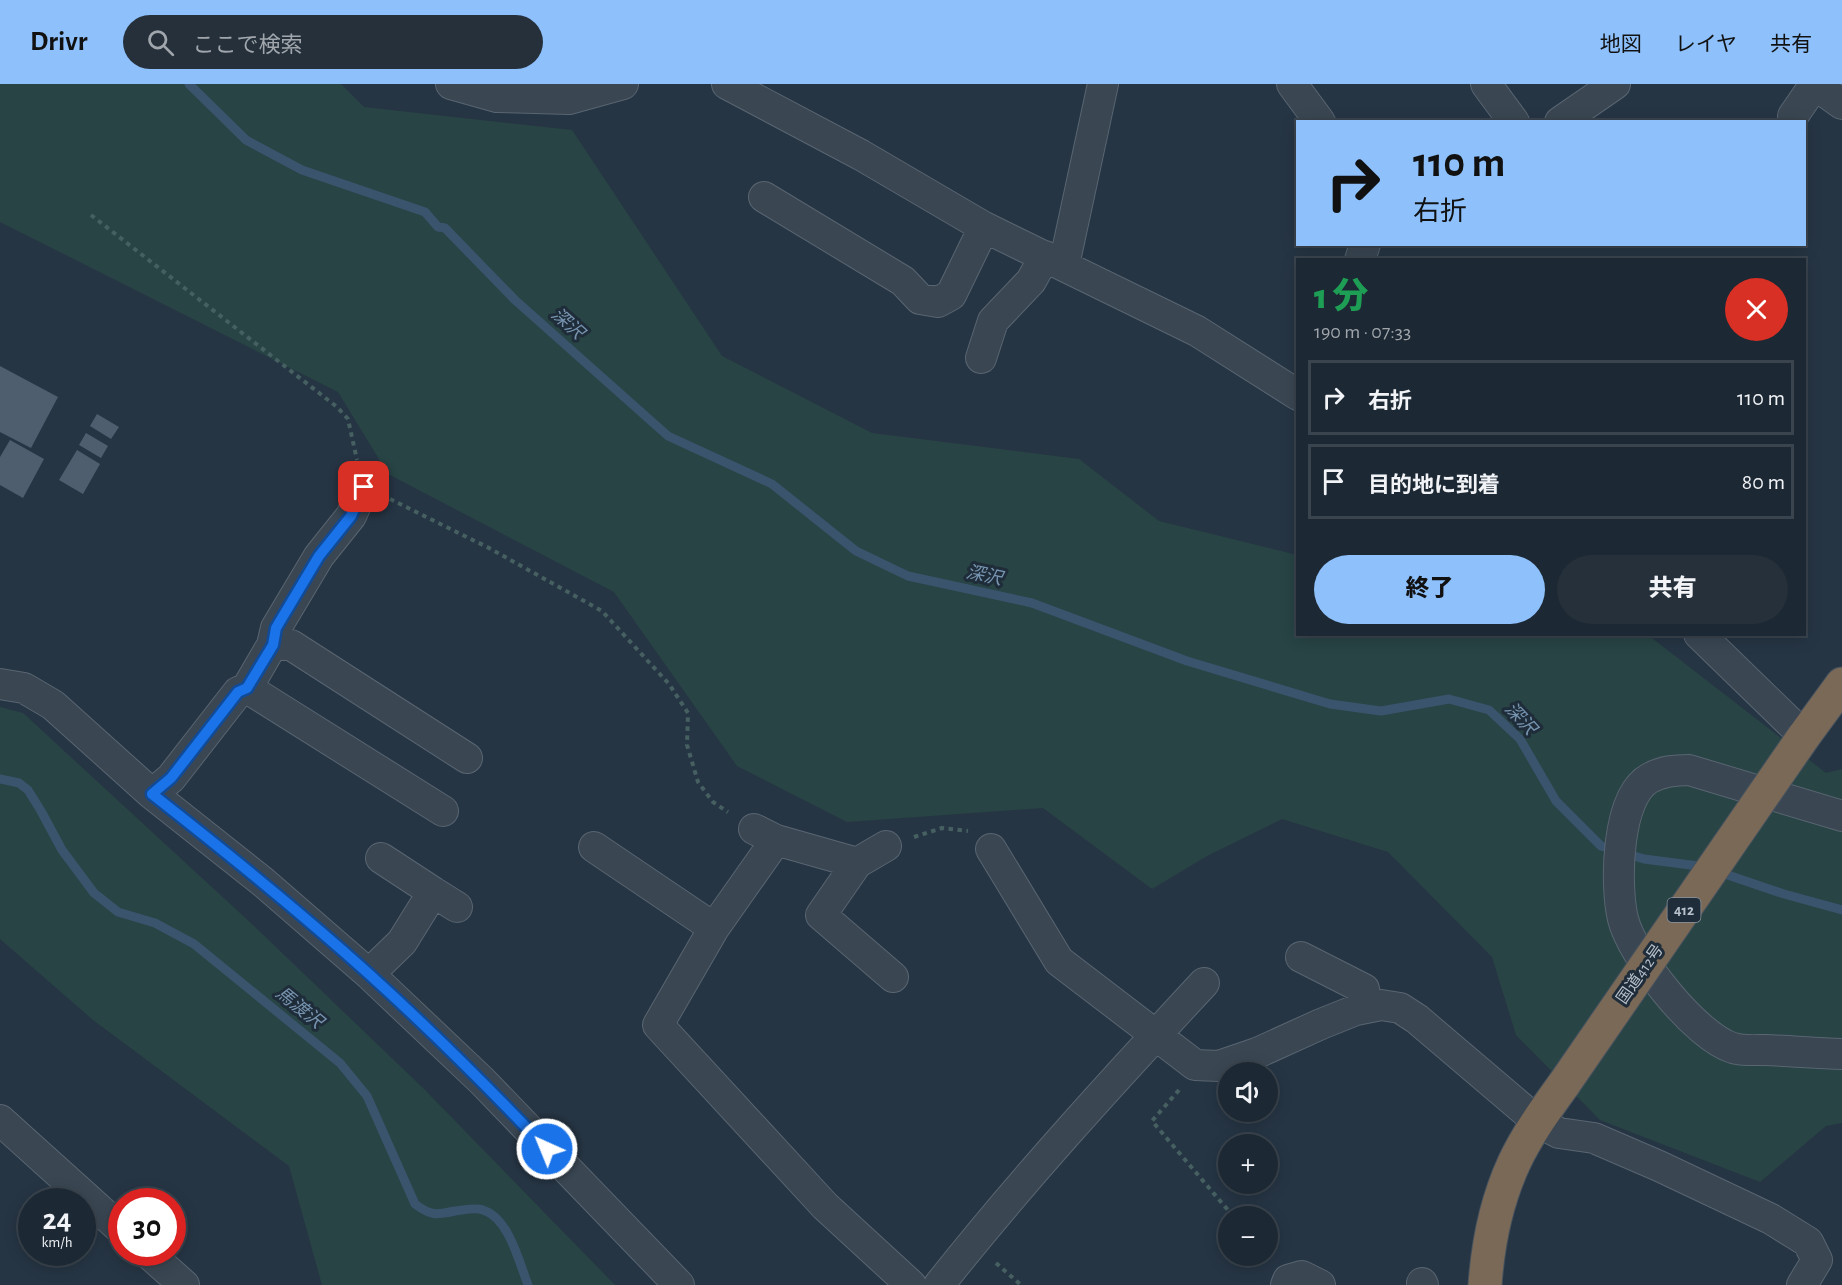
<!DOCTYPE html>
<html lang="ja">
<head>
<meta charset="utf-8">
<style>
  :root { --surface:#1c2833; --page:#25303b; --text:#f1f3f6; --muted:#a0a6ac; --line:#3a444e; --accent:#8ec1fc }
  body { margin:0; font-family:"Alegreya Sans","Noto Sans JP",sans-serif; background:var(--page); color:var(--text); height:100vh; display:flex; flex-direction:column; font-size:22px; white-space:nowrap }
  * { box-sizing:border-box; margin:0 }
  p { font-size:20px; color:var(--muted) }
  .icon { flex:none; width:33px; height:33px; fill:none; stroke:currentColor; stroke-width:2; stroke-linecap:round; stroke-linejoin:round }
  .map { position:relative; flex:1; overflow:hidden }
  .details { position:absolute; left:1296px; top:174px; width:510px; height:378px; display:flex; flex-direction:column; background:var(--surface); border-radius:0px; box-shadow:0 3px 15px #0003,0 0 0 2px var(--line) }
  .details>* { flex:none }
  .banner { position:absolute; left:1296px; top:36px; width:510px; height:126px; border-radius:0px; box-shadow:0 3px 15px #0003,0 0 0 2px var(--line); background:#8ec1fc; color:#111; overflow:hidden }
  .buttons { position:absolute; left:1218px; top:978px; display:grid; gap:12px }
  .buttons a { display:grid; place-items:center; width:60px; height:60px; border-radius:50%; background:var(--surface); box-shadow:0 3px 15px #0003,0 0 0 2px var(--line); font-size:30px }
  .speed { position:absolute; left:18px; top:1104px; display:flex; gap:12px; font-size:30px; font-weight:700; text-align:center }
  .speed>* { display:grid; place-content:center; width:78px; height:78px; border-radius:50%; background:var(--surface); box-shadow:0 3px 15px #0003,0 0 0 2px var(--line); line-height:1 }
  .speed small { font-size:15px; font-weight:400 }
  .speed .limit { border:9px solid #d22; background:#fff; color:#111 }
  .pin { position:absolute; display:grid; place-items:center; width:51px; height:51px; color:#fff; margin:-26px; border-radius:12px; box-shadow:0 3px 9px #0006 }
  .me { position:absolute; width:66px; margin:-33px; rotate:316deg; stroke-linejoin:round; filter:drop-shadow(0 0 4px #0008) }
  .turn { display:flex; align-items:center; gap:21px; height:126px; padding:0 18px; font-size:27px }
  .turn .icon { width:78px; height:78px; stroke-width:2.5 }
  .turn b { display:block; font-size:42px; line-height:51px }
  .round { display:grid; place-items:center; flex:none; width:63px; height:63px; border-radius:32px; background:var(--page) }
  .summary { display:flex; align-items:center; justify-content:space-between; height:102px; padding:0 18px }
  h1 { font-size:36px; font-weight:800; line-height:45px; color:#1e9e55 }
  .button { display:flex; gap:12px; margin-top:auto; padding:12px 18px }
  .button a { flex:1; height:69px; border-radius:36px; background:var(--accent); color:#111; font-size:24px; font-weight:800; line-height:69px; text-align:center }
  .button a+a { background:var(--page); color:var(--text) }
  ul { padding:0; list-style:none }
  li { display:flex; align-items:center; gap:18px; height:75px; margin:0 12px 9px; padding:0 6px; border:3px solid var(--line); border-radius:0px }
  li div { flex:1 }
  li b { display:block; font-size:22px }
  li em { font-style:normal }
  header { display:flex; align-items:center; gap:36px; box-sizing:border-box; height:84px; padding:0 30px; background:var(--accent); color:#111 }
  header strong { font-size:28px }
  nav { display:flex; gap:33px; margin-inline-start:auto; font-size:21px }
  .search { width:420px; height:54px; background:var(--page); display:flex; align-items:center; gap:15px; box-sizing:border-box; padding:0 21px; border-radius:33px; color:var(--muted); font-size:22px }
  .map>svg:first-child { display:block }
  .green { fill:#284445 }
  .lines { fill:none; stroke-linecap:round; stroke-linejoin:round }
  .stream { stroke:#3b546d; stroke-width:9 }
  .building { fill:#4f5e6f }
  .minor-casing { stroke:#596571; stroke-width:32 }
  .highway-casing { stroke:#45525e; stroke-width:35 }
  .path { stroke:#466061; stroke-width:4; stroke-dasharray:4.5 4.5; stroke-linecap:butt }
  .minor { stroke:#3a4753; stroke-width:30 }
  .highway { stroke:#7a6957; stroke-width:33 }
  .highway-bridge-casing { stroke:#45525e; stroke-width:35; stroke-linecap:butt }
  .highway-bridge { stroke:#7a6957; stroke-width:33 }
  .route-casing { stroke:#114b97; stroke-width:15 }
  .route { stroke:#1a73e8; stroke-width:10 }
  .labels { text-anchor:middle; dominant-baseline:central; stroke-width:6; stroke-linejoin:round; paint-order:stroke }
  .shield { fill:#1f2c39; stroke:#8a95a1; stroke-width:1.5 }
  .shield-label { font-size:15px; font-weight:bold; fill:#b8c2cd }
  .street-label { font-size:16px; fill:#b8c2cd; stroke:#1f2c39 }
  .water-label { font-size:18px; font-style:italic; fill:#7795b1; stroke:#1f2c39 }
</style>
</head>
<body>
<header>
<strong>Drivr</strong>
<div class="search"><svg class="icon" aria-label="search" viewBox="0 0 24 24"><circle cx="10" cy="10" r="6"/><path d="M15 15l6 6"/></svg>ここで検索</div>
<nav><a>地図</a><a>レイヤ</a><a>共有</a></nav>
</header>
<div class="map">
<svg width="1842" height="1201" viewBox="0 0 1842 1201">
  <rect width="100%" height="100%" fill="#263544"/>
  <path class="green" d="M0,0H341L364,23L572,46L722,272L872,349L1079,375L1159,437L1297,471L1298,550L1648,551L1826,689L1842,685V1039L1826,1042L1760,1098L1600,1036L1516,951L1492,873L1388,768L1282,735L1207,772L1152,805L1043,724L847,738L737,682L614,508L388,390L338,308L0,138Z
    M0,623L23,629L253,841L424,1005L615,1201H322L289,1082L93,936L0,855Z"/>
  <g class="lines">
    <path class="stream" d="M189,0L246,56L302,86L425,128L438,143L445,144L515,216L668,352L772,400L856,467L908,492L1032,519L1187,577L1330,620L1381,627L1449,615L1489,626L1520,655L1556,717L1601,762L1644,775L1706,783
      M0,695L19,699L28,706L41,727L62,766L94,809L118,828L155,839L194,860L340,979L367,1012L415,1120C431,1132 436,1131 455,1127C464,1126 475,1123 483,1126C509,1134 519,1178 528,1201
      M1719,788L1784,810L1842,826"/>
  </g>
  <path class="building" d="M0,282L58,313L31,364L0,348Z
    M97,330L119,343L111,355L90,342Z
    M86,349L108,362L101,374L79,361Z
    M10,356L44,375L23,414L0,401V373Z
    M77,366L100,380L83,410L59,396Z"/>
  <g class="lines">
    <g class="minor-casing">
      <path id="minor" d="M451,0L497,13L569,15L623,0
        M727,0L861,71L984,143L1197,247L1298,311
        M1292,0L1320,38
        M1486,0L1514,38
        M1814,0L1842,20
        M1793,32L1815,0
        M1560,38L1615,0
        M764,113L903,197L920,215L938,218L951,211L984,143
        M1360,176L1365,160
        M1064,181L1103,0
        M981,274L993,237L1031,197L1045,172
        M1699,550L1804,652
        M272,561H291L467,674
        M0,600L24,604L53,621L152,710L263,798L369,890L482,997L679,1201
        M247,604L443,727
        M152,710L171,694L238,608L247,604L272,561L276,544L319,472L351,432L364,403
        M1842,732L1689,686C1675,686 1663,687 1650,694C1616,712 1615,802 1623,835C1632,872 1696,953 1733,964C1742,967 1755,966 1765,966C1790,967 1816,969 1842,970
        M754,745L776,756L857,779L886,762
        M776,756L714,844L658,941L825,1122L911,1201
        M594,763L714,844
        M991,765L1059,877L1195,981L1219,982L1257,969L1321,940L1356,926L1381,921L1400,924L1417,935L1538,1038L1559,1049L1594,1054L1659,1082L1771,1135L1808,1158L1817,1176L1802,1201
        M857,779L821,831L893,893
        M433,808L457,823
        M1301,873L1364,905L1367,924
        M369,890L402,858L433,808L381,774
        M0,1036L122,1146
        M147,1168L184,1201
        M1422,1199L1423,1201
        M939,1201C1022,1096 1113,997 1204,899
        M1286,1201L1288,1196L1302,1192L1320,1201"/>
    </g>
    <g class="highway-casing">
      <path id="highway" d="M1804,652L1842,600
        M1485,1201C1488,1158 1496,1118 1514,1079C1527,1051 1546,1025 1564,1000"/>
    </g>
    <path class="path" d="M91,131L337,323L348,335L357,376
      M390,415L489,464L602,527L669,600L688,629L687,661L698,698L713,718L728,728
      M914,753L942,744L968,747
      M1179,1006L1152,1037L1233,1132
      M996,1179L1021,1201"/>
    <use href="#minor" class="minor"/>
    <use href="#highway" class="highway"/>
    <g class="highway-bridge-casing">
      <path id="highway-bridge" d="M1564,1000L1804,652"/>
    </g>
    <use href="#highway-bridge" class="highway-bridge"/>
  </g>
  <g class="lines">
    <g class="route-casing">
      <path id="route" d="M364,403L351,432L319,472L276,544L273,561L247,604L238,608L171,694L152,710C226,768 299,827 369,890C431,946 490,1005 547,1065"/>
    </g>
    <use href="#route" class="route"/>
  </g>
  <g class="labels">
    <rect class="shield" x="1667.5" y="814" width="33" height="24" rx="4.5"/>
    <g class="shield-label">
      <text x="1684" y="826">412</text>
    </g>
    <g class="street-label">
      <text transform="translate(1640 890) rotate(-55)">国道412号</text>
    </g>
    <g class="water-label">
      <text transform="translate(567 240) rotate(42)">深沢</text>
      <text transform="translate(984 492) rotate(12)">深沢</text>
      <text transform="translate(1520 635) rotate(47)">深沢</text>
      <text transform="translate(299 924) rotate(39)">馬渡沢</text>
    </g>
  </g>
</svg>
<div class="buttons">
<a><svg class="icon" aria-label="sound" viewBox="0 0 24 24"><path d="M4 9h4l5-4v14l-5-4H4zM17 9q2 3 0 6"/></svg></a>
<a>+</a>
<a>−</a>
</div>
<div class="speed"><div>24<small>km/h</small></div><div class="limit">30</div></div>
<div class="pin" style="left:364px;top:403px;background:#d93025"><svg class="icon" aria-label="arrive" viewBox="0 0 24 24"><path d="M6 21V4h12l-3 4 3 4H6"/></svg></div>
<svg class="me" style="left:547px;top:1065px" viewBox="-20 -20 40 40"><circle r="17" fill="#1a73e8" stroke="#fff" stroke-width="3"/><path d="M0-11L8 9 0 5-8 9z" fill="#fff"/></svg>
<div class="banner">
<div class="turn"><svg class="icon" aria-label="right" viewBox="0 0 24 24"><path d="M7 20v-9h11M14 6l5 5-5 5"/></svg><div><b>110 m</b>右折</div></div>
</div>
<section class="details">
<div class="summary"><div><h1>1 分</h1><p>190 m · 07:33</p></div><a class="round" style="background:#d93025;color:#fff"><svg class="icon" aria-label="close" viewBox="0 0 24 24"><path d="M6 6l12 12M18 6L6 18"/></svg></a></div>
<ul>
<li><svg class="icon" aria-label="right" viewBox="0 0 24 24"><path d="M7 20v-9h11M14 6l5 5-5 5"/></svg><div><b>右折</b></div><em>110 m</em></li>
<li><svg class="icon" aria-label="arrive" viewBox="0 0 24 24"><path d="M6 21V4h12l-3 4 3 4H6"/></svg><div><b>目的地に到着</b></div><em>80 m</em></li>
</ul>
<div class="button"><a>終了</a><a>共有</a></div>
</section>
</div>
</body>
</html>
